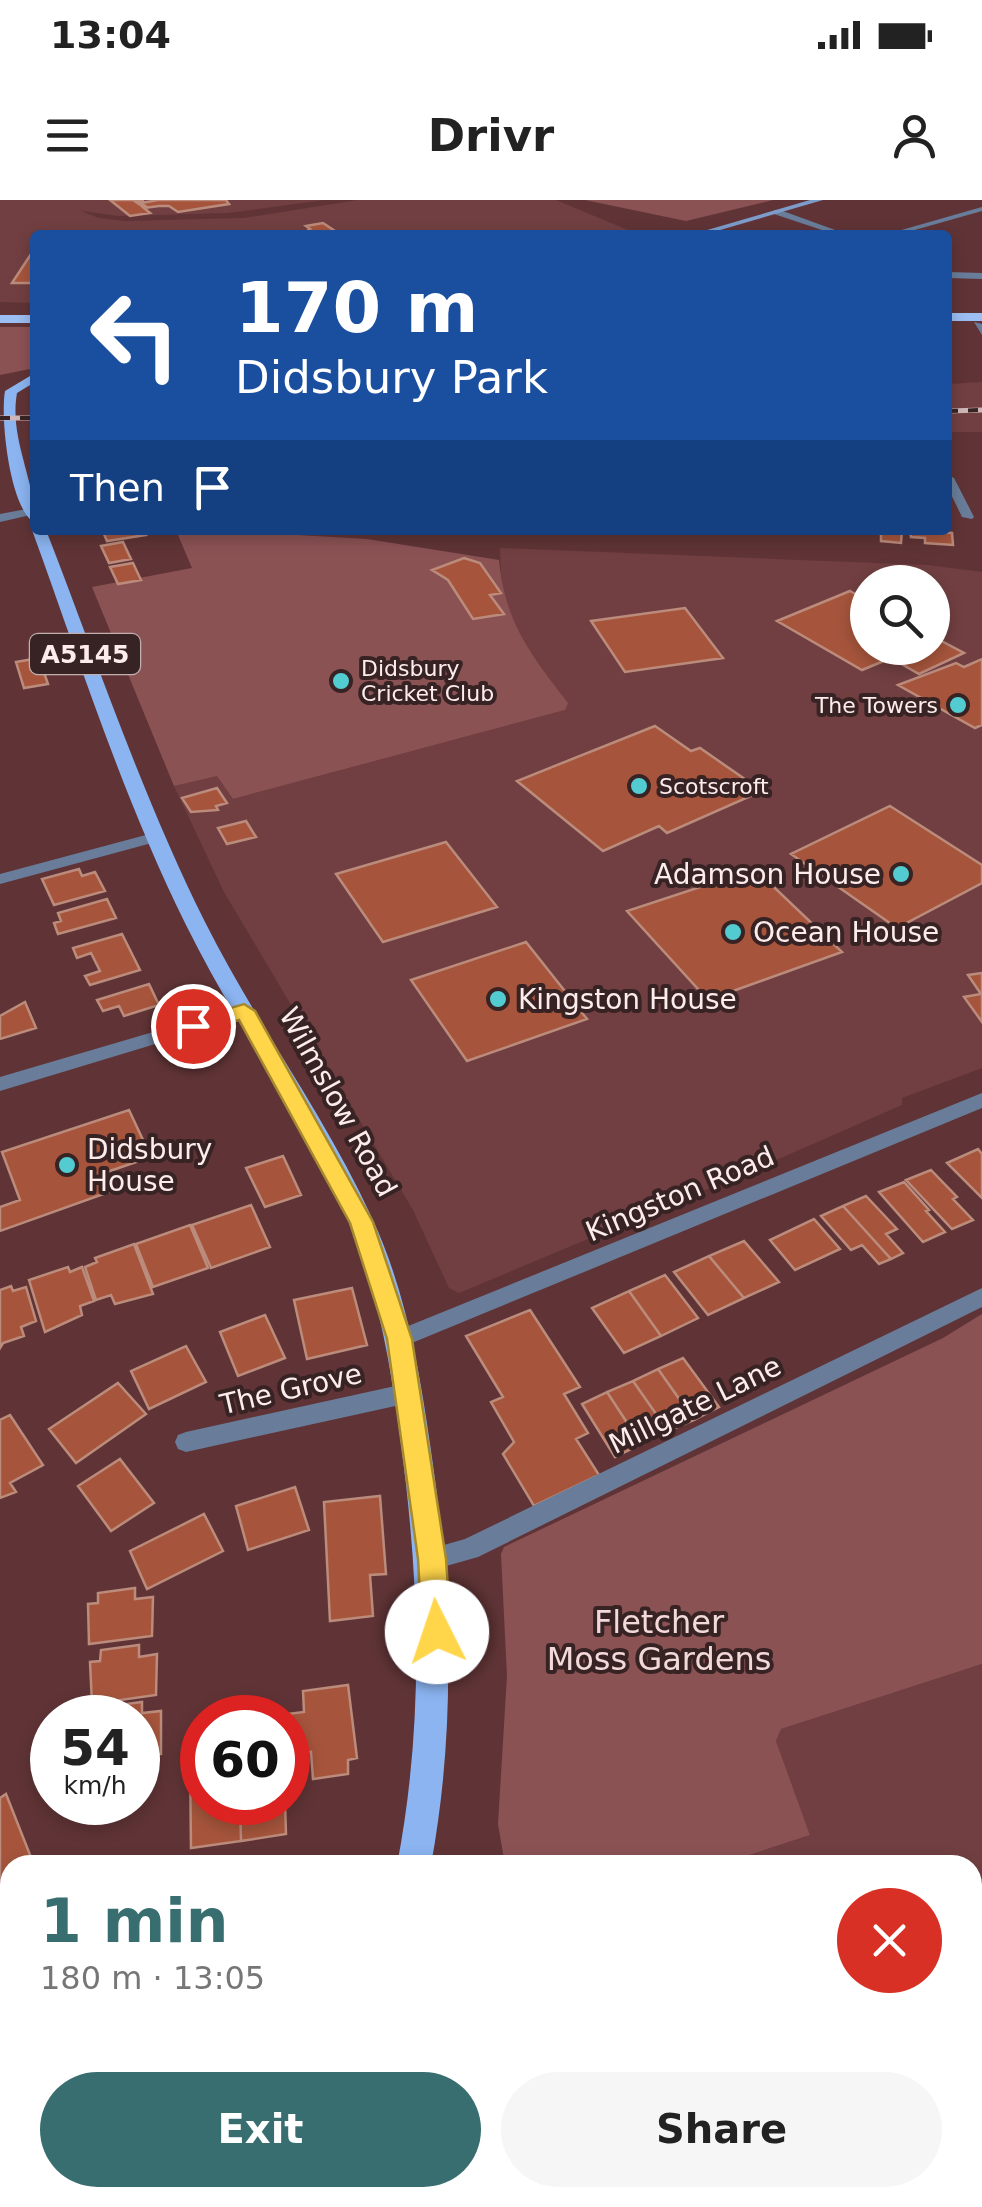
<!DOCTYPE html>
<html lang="en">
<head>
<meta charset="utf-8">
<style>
  :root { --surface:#fff; --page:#f6f6f6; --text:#222; --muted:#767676; --accent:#386e70 }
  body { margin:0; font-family:"DejaVu Sans",sans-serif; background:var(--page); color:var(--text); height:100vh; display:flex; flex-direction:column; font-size:38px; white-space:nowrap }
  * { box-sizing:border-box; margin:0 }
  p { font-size:32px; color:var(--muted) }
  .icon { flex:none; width:55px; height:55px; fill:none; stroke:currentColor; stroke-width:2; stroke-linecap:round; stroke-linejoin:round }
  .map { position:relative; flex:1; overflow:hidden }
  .sheet { position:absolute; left:0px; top:1655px; width:982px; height:352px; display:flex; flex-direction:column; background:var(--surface); border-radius:30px 30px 0 0; box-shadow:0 5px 15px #0003 }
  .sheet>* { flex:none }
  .guide { position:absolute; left:30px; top:30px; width:922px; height:305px; border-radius:10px; box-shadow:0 5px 15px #0003; background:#1a4fa0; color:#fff; overflow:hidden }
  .fabs { position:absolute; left:850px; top:365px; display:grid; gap:20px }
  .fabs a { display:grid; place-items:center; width:100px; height:100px; border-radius:50%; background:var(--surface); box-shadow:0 5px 15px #0003; font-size:50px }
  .speed { position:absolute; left:30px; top:1495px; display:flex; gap:20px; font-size:50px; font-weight:700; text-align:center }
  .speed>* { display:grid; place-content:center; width:130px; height:130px; border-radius:50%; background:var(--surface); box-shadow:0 5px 15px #0003; line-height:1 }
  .speed small { font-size:25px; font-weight:400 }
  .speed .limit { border:15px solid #d22; background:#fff; color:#111 }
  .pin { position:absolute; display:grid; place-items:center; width:85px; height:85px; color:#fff; margin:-42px; border:5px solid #fff; border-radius:50%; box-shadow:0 2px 10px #0007 }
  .me { position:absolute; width:110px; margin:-55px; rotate:356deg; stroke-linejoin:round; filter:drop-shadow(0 0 8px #0008) }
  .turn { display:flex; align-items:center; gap:35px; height:210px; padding:0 40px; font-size:45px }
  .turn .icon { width:130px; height:130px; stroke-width:2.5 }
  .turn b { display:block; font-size:70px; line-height:85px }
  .then { display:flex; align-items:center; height:95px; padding:0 40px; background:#0003; gap:20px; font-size:38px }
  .round { display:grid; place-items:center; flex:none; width:105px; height:105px; border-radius:52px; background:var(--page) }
  .summary { display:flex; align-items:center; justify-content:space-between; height:170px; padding:0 40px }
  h1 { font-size:60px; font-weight:600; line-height:75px; color:var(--accent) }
  .primary-button { display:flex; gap:20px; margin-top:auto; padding:20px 40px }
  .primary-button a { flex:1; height:115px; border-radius:60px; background:var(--accent); color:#fff; font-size:40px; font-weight:600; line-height:115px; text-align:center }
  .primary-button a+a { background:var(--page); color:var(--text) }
  .status { display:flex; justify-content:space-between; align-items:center; height:70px; padding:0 50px; background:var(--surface); direction:ltr }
  .status svg { height:28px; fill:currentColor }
  header { display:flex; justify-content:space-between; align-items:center; height:130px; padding:0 40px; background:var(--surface); font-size:45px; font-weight:600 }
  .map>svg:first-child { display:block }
  .built { fill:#713f41; fill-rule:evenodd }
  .green { fill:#8b5254 }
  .building { fill:#a6553c; stroke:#bb8b7c; stroke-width:2.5 }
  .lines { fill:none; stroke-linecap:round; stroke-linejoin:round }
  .minor { fill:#697d9a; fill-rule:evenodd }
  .tertiary { fill:#697d9a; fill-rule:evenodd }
  .secondary { fill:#7d9cca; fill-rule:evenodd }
  .primary { fill:#8bb4f0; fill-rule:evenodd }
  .trunk { fill:#9cbef2; fill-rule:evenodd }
  .rail-casing { stroke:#cfb6b7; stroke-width:5 }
  .rail { stroke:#382324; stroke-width:4; stroke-dasharray:10; stroke-linecap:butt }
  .route { fill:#ffd54a; stroke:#a68a30; stroke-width:2.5 }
  .poi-dot { fill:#52ccd0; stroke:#382324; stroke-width:4 }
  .labels { text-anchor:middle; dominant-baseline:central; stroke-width:8; stroke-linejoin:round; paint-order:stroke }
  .far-poi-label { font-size:22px; fill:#fdecec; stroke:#382324; text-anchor:start }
  .shield { fill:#382324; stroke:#c2b0b0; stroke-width:2.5 }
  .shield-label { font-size:25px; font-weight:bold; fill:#fdecec }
  .poi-label { font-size:28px; fill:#fdecec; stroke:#382324; text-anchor:start }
  .street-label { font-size:28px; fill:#fdecec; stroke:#382324 }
  .near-park-label { font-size:32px; fill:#f3d9d9; stroke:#382324 }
</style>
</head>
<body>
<div class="status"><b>13:04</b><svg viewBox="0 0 49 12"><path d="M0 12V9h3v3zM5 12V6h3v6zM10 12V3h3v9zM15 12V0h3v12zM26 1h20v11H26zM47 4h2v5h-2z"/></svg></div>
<header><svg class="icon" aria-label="menu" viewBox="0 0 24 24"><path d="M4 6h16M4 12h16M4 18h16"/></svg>Drivr<svg class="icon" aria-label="person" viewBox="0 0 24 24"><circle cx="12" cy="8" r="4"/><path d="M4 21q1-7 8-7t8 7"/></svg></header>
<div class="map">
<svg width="982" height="2007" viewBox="0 0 982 2007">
  <rect width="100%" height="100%" fill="#603436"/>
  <path class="built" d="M0,0H324L228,13L119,16L81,11L99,18L125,21L244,18L358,0H556L640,35H35V103L0,102Z
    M982,182V232H948V184Z
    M500,348L927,365L982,372V868L902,898V905L767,964L459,1093L449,1088L413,1010L224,692L174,586L217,575L233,599L565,510L512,423L502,398ZM868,382H932V448H868Z
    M982,1464V2007H430L421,2000L972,1998V1665H719L810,1635L776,1541L781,1529Z"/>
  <path class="green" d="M585,0H773L686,21Z
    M0,127H35V168L0,175Z
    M208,330L367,339L499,360C505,423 531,455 568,503L565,510L233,599L217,576L174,586L92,387L192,368L178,335Z
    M982,1114V1464L781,1529L776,1541L810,1635L719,1665H505L498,1624L507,1476L501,1354L504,1347L943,1138Z
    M420,1998H542V2007H430Z"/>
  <path class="building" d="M110,0H144L136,2L142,6H145L141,3L158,0H226L229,4L178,12L169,6H159L144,8L150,13L130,16Z
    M323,23L341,35H285L307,31L310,29L306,26Z
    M35,48V83H12Z
    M117,330H144L146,335L107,341L104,334Z
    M881,330H902L901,343L881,341Z
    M910,330L952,333L953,345L925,343V338L911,337Z
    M123,342L131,359L109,363L101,346Z
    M464,358L480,363L501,393L490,395L504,414L473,419L448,380L432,370Z
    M133,363L141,380L118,384L110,367Z
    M850,391L868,401V448H932V436L964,453L919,474L891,458L862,470L777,421Z
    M685,408L723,458L625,472L591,421Z
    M39,458L48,484L24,488L16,462Z
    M982,459V525L975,528L898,485L956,463L964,467Z
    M655,526L691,551L700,548L762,591L667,633L659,626L603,651L517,581Z
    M217,588L227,603L216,606L218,610L191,612L182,598Z
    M890,606L982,665V683L897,728L791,654Z
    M246,621L256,637L227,644L218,628Z
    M446,642L497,707L383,742L336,674Z
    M79,669L82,676L95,672L105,691L54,705L42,679Z
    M755,669L842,752L708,800L627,711Z
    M107,699L116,718L58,734L54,723L61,721L58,713Z
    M122,734L140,770L90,785L85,776L100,771L91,753L77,758L73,748Z
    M526,742L587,819L467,861L411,780Z
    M982,773V822L964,797L981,794L968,775Z
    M149,784L159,805L124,816L119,806L103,811L97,800Z
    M25,802L36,828L0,839V816Z
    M129,910L151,957L101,974L109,992L0,1031V1007L20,1000L2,952Z
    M978,949L982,954V998L947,963Z
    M283,956L301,995L265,1007L246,968Z
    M931,970L957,997L953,999L973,1020L952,1029L906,980Z
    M904,982L929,1010L926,1011L945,1032L923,1042L879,992Z
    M866,996L897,1029L886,1034L903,1053L891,1059L843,1006Z
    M251,1005L270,1047L211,1068L192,1025Z
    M843,1006L891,1059L879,1064L862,1045L851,1050L821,1016Z
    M814,1019L840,1049L795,1070L770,1040Z
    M190,1025L208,1068L153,1087L136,1044Z
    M744,1041L779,1082L744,1098L709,1056Z
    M134,1044L153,1094L115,1104L111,1095L96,1100L85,1067L97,1062L95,1058Z
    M709,1056L744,1098L708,1115L674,1072Z
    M68,1067L70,1072L82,1067L94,1101L80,1106L82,1115L45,1132L29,1080Z
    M665,1075L698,1118L661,1136L629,1091Z
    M11,1086L13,1091L26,1087L36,1121L21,1127L24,1136L3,1143L0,1148V1090Z
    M352,1088L367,1145L307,1159L294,1100Z
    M629,1091L661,1136L624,1153L592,1108Z
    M530,1110L580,1187L564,1194L588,1233L576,1239L599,1275L534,1306L503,1254L514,1242L491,1202L503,1197L466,1136Z
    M265,1115L285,1158L238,1176L220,1132Z
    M186,1146L206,1182L149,1209L131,1171Z
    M683,1158L719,1207L694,1220L658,1169Z
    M658,1169L694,1220L668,1231L633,1181Z
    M633,1181L668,1231L641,1244L607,1192Z
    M118,1183L146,1214L76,1263L49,1229Z
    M607,1192L641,1244L615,1257L582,1204Z
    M10,1215L43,1265L10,1283L16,1292L0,1298V1220Z
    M120,1259L154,1303L111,1331L78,1286Z
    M295,1287L309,1330L248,1350L236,1306Z
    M380,1296L386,1374L370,1375L373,1416L330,1421L324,1302Z
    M204,1314L223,1351L147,1389L130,1351Z
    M135,1388V1399L153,1397L152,1436L89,1444L88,1404L98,1403V1393Z
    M139,1445V1457L157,1454L156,1495L92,1504L90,1462L100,1461L101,1450Z
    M348,1485L357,1558L348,1560V1574L313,1579L311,1552L289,1555L287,1514L304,1512L303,1491Z
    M142,1502V1513L161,1511V1554L138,1557V1518H103V1507Z
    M202,1557V1602H240L241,1641L191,1648L190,1559Z
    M6,1594L34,1665H10V1685L0,1691V1598Z
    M240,1602H285L286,1634L241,1641Z
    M10,1708V1778L0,1784V1714Z
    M625,1998H789L790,2007H626Z"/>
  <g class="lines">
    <path class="minor" d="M982,7V11L897,35H884Z
      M774,10H780L849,35H837L774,14Z
      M948,72L982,73V79L948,78Z
      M974,122L982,124V135Z
      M948,275L954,278L974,317L972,319L962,317L948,288Z
      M157,632L163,634V640L0,684V674Z
      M245,805L251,807L254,811L251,815L0,891V877Z
      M982,893V908L407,1145L399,1148L391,1145L388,1139L391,1133Z
      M982,1088V1107L478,1357L432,1370L423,1367L420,1359L423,1351L465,1339Z
      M409,1183L417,1186L420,1193L417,1200L409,1203L186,1252L178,1249L175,1242L178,1235L186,1232Z
      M331,1998H367L371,2007H335Z"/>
    <path class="tertiary" d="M32,308L35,314L0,322V314Z"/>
    <path class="secondary" d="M810,0H823L703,35H690Z"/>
    <path class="primary" d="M35,173V182L17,193C9,239 35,278 35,323C10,310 0,219 5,191Z
      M34,327L46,330C97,461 142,596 205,722C256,824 325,915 372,1018C405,1089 419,1167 430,1244C451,1386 457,1523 431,1665H397C424,1524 420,1386 401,1244C391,1166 378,1088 346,1016C301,915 235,824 186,725C123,598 80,462 32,330Z
      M224,1998H268L264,2007H220Z"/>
    <path class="trunk" d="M948,113H982V121H948Z
      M0,115H35V123H0Z"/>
    <g class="rail-casing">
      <path id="rail" d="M948,211L982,210
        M0,218H35"/>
    </g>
    <use href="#rail" class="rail"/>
  </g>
  <path class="route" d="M244,804L255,811L373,1022L412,1139L446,1359L451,1432L447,1441L437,1445L427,1441L422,1432L418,1359L387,1139L350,1023L239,820L193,833L183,826L186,821Z"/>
  <g class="poi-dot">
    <circle cx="341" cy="481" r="10"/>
    <circle cx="958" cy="505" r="10"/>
    <circle cx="639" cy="586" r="10"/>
    <circle cx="901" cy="674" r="10"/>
    <circle cx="733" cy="732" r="10"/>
    <circle cx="498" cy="799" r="10"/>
    <circle cx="67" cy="965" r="10"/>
  </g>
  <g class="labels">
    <g class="far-poi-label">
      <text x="361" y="468">Didsbury<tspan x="361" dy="25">Cricket Club</tspan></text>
      <text x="938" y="505" text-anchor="end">The Towers</text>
      <text x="659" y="586">Scotscroft</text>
    </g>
    <rect class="shield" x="30" y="434" width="110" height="40" rx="8"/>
    <g class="shield-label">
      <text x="85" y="454">A5145</text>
    </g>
    <g class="poi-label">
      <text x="881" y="674" text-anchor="end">Adamson House</text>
      <text x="753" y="732">Ocean House</text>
      <text x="518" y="799">Kingston House</text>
      <text x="87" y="949">Didsbury<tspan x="87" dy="32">House</tspan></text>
    </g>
    <g class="street-label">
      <text transform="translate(338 902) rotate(61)">Wilmslow Road</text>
      <text transform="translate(680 994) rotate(-23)">Kingston Road</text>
      <text transform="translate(291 1189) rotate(-13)">The Grove</text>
      <text transform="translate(695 1205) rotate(-26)">Millgate Lane</text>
    </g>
    <g class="near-park-label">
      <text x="659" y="1422">Fletcher<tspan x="659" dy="37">Moss Gardens</tspan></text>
    </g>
  </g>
</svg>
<div class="fabs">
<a><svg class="icon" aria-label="search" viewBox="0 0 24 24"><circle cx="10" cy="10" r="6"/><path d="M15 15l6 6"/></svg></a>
</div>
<div class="speed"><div>54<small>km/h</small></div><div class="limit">60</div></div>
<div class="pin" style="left:193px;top:826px;background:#d93025"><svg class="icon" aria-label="arrive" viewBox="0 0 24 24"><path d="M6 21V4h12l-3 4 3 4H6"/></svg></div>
<svg class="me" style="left:437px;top:1432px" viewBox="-20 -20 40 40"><circle r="19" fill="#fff"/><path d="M0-13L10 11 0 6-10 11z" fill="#ffd54a"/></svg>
<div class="guide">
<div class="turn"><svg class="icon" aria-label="left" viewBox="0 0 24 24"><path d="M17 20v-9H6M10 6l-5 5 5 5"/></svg><div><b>170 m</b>Didsbury Park</div></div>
<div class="then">Then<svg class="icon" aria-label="arrive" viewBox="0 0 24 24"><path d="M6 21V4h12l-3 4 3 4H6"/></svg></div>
</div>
<section class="sheet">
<div class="summary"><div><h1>1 min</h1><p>180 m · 13:05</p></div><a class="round" style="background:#d93025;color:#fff"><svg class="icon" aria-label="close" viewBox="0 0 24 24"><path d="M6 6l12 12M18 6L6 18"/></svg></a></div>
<div class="primary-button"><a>Exit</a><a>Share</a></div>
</section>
</div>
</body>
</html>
